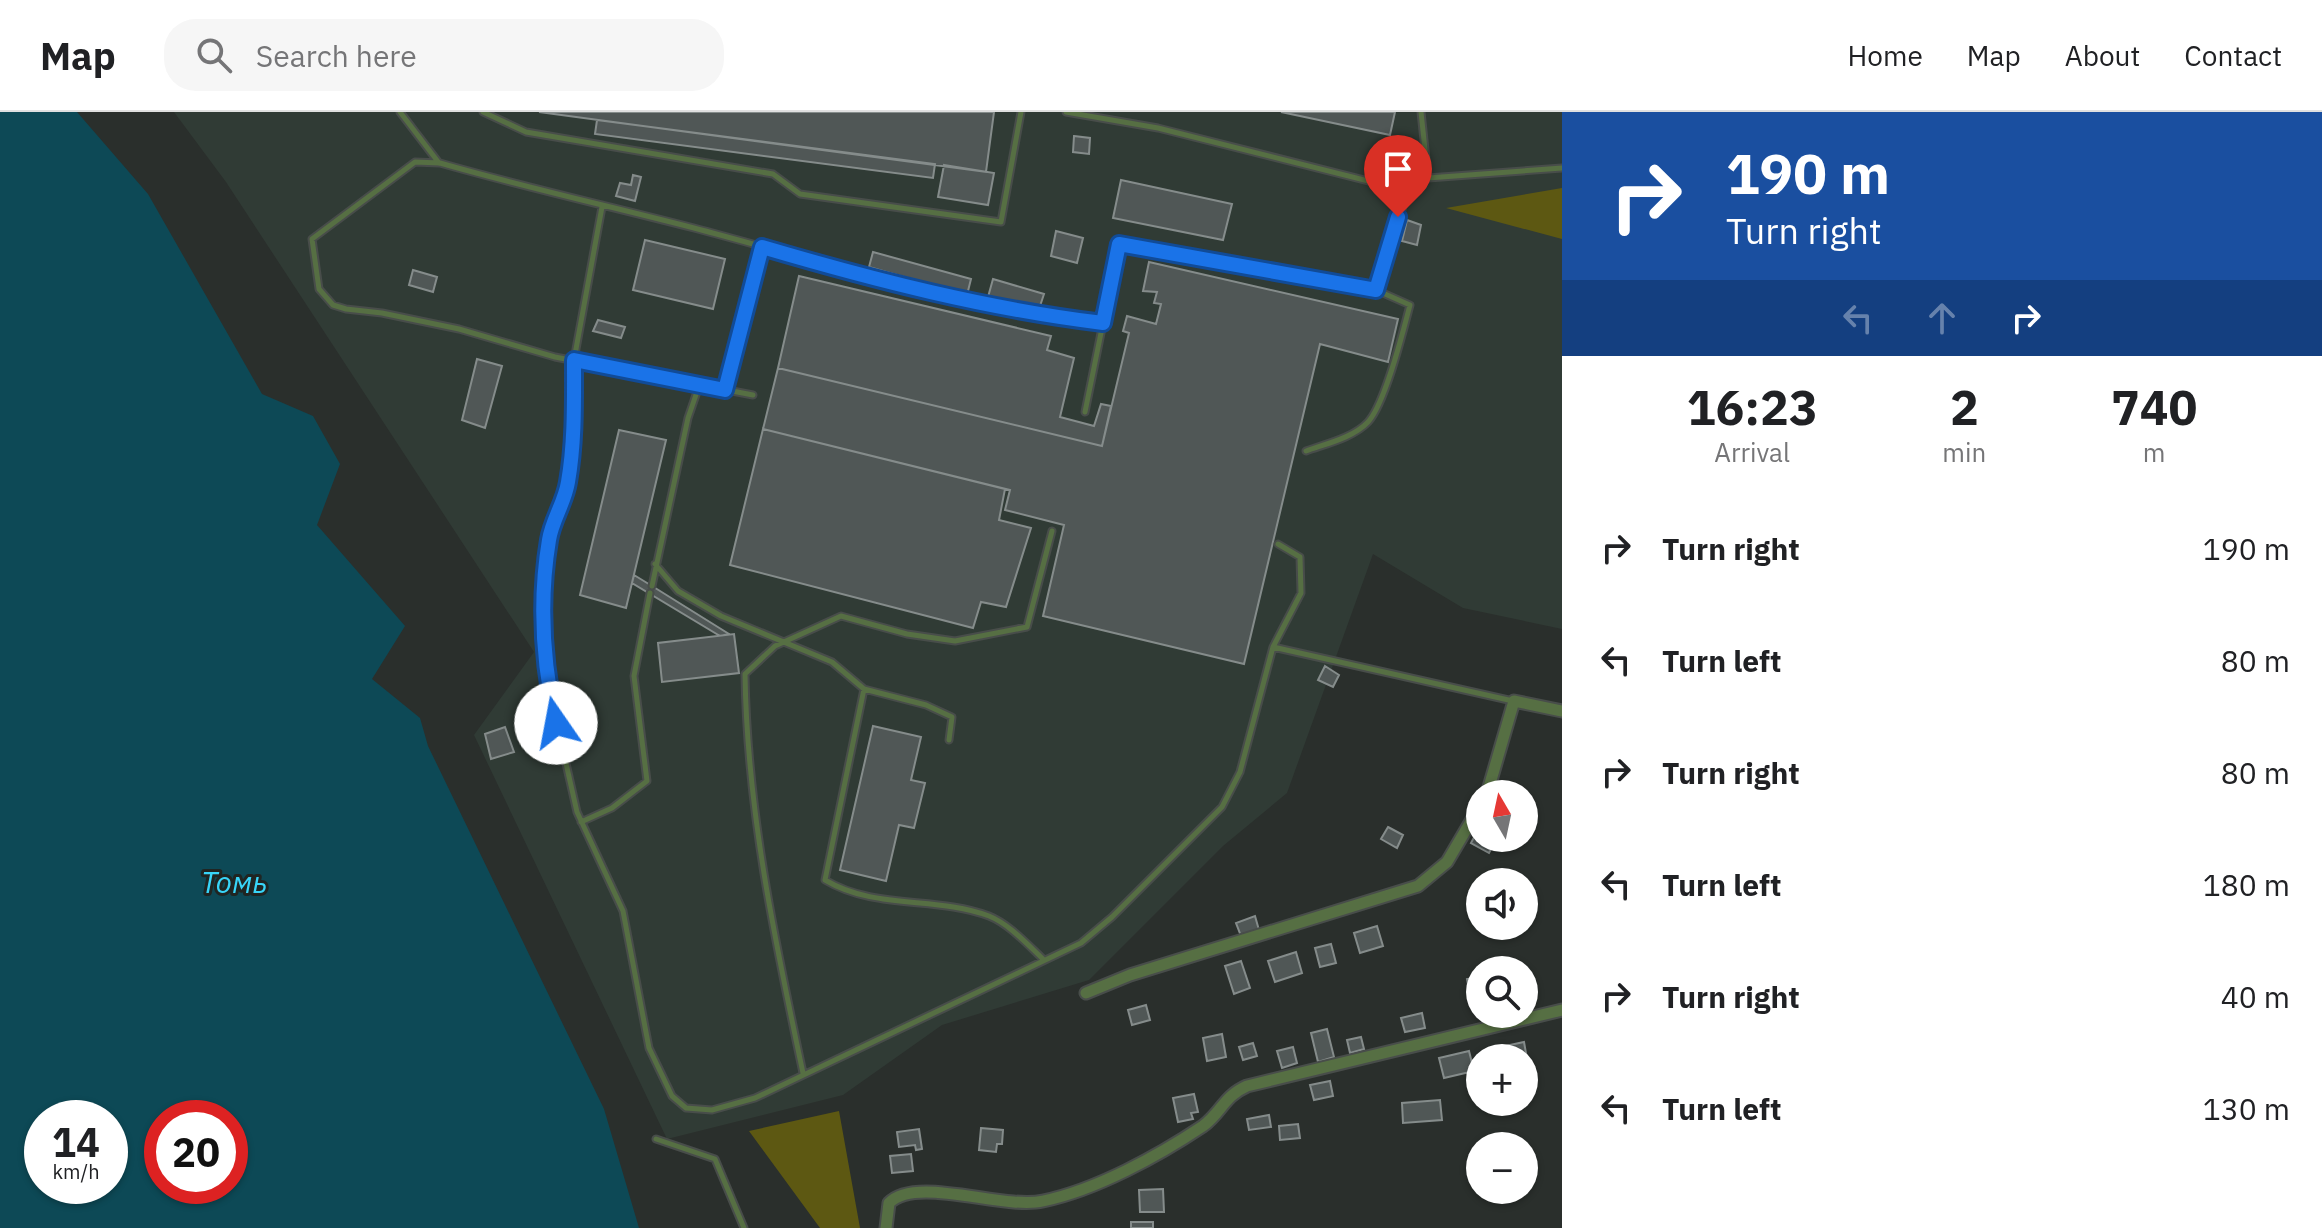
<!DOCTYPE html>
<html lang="en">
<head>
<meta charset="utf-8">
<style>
  :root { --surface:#fff; --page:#f6f6f6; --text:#202124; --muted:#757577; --line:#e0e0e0 }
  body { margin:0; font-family:"IBM Plex Sans",sans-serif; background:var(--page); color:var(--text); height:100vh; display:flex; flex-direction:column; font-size:30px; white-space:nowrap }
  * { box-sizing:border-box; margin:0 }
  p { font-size:26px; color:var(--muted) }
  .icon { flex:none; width:44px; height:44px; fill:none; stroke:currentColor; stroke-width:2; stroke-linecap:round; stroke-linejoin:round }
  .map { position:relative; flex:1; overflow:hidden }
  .sheet { display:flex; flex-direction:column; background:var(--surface); width:760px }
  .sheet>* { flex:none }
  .guide { background:#1a4fa0; color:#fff; overflow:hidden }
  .needle { width:52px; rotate:351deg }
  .controls { position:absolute; left:1466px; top:668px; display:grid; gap:16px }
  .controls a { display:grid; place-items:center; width:72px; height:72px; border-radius:50%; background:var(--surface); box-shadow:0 2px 6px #0004; font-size:40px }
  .speed { position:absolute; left:24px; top:988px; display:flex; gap:16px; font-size:40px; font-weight:700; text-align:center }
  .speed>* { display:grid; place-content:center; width:104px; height:104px; border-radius:50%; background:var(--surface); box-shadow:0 2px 6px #0004; line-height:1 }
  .speed small { font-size:20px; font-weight:400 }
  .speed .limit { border:12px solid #d22; background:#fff; color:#111 }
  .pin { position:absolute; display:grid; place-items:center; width:68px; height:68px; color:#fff; margin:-82px -34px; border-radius:50% 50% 50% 0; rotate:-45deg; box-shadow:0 0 8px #0007 }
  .pin .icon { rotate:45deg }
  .me { position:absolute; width:88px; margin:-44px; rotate:348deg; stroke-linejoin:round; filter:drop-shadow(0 0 6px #0008) }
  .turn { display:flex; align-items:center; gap:28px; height:168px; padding:0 32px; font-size:36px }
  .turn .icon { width:104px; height:104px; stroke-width:2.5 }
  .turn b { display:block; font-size:56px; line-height:68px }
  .lanes { display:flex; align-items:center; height:76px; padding:0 32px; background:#0003; justify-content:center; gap:40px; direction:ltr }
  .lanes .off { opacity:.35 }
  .eta { display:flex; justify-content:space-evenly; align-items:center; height:136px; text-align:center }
  .eta b { font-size:48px; font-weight:700; line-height:56px }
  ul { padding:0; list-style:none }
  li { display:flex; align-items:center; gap:24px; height:112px; padding:0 32px }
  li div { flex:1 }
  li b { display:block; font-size:30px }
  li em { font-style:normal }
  header { display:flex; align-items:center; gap:48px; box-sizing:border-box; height:112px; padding:0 40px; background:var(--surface); border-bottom:2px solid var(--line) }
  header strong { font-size:38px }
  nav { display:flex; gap:44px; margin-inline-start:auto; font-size:28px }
  .search { width:560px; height:72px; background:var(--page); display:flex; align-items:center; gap:20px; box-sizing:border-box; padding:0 28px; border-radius:32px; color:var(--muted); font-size:30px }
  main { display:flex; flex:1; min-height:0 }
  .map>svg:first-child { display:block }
  .built { fill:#303b35 }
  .green { fill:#5d5812 }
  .water { fill:#0d4956; fill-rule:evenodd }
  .building { fill:#505756; stroke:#858c8b; stroke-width:2 }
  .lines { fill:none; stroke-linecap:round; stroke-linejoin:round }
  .service-casing { stroke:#484d4a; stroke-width:9 }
  .minor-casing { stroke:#484d4a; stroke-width:15 }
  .service { stroke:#566f43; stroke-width:5 }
  .minor { stroke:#566f43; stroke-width:11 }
  .route-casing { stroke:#114b97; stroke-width:20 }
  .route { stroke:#1a73e8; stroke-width:14 }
  .labels { text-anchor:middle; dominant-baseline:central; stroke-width:6; stroke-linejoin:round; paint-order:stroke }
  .water-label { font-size:30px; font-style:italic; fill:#38d5f8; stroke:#202522 }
</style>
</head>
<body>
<header>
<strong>Map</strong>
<div class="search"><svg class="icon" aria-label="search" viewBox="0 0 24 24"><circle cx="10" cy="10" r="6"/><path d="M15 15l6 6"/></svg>Search here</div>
<nav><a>Home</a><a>Map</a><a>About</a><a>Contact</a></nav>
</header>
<main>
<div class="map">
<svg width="1562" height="1116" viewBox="0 0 1562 1116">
  <rect width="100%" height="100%" fill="#2a2f2c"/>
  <path class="built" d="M174,0H1562V517L1463,496L1373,442L1287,681L1223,734L1089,868L942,913L843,983L667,1027L474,623L534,540L226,70Z"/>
  <path class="green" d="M1562,76V127L1446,96Z
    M839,999L860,1116H820L749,1019Z"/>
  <path class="water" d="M0,0H77L148,82L262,282L313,304L340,352L317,413L405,514L372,567L420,606L428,634L604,997L639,1116H0ZM42,1006H110V1074H42ZM162,1006H230V1074H162Z"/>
  <path class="building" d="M539,0H994L986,60Z
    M1281,0H1395L1390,23Z
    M597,8L935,52L933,66L595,22Z
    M1074,24L1090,26L1089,42L1073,40Z
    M944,53L994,61L988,93L938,85Z
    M633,63L641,65L635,89L616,84L620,71L631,73Z
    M1121,68L1232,92L1223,128L1113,106Z
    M1407,108L1421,113L1417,133L1402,129Z
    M1056,119L1083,126L1077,151L1051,144Z
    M645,128L725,147L713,197L633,178Z
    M873,140L971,167L967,183L869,155Z
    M1149,150L1398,207L1388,250L1320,232L1244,552L1043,504L1064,413L1005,398L1010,378L763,317L778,256L1102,334L1129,221L1123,219L1127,204L1156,212L1161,192L1154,191L1157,180L1143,179Z
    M413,158L437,165L433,180L409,173Z
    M799,164L1051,224L1047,238L1074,246L1060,305L1094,314L1101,292L1111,294L1102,334L778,256Z
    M993,167L1044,182L1039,197L988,185Z
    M598,208L625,215L621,226L593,219Z
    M477,247L502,254L485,316L462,308Z
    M763,317L1005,377L999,408L1031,416L1006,495L981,490L973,516L730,453Z
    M619,318L666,328L626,496L580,483Z
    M634,463L652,474L729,522L720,524L632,471Z
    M734,522L739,561L662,570L658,531Z
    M1325,554L1339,563L1333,575L1318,568Z
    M873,614L921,625L911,668L925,671L914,716L899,713L886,769L840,758Z
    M505,615L514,640L491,647L485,622Z
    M1480,714V726H1497L1489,741L1471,731Z
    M1388,715L1403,723L1397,736L1381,727Z
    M1255,804L1259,818L1241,824L1236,811Z
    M1377,814L1383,834L1360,841L1354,821Z
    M1331,832L1336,851L1320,855L1315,836Z
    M1296,840L1302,861L1275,870L1268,849Z
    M1241,849L1250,876L1234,882L1225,854Z
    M1480,865V889L1471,890L1467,867Z
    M1146,893L1150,908L1132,913L1128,898Z
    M1422,901L1425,916L1405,920L1401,906Z
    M1327,917L1334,945L1318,950L1311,921Z
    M1222,922L1226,945L1207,949L1203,926Z
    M1361,925L1364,937L1350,941L1347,928Z
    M1524,930L1527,947L1508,946L1505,934Z
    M1253,931L1257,944L1243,948L1239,935Z
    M1293,935L1297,951L1282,956L1277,939Z
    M1469,939L1474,959L1444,966L1439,946Z
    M1330,969L1333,984L1314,988L1310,973Z
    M1194,982L1198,1000L1191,1001L1193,1007L1178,1010L1173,986Z
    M1440,988L1442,1008L1403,1011L1402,991Z
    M1269,1003L1271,1015L1249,1018L1247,1007Z
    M1298,1012L1300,1026L1280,1028L1279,1014Z
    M981,1016L1003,1018L1002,1032H997L996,1040L979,1038Z
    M919,1017L922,1037L916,1038L915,1033L899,1035L897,1020Z
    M911,1042L913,1059L892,1061L890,1044Z
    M1163,1077L1164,1100H1140L1139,1078Z
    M1131,1110H1153V1116H1131Z"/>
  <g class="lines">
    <g class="service-casing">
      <path id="service" d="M400,0L439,51
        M483,0L526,20L773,62L800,82L1001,110L1021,0
        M1066,0L1158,16L1408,79
        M1421,0L1428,66
        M602,95L574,248V309L568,372L549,427L546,563L577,700L623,799L649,936L672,984L686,996L712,998L755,986L1081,831L1112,805L1222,695L1240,660L1273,535L1513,589
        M1376,178L1408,79L1428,66L1562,56
        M725,278L762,135
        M753,283L555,245L459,217L382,201L346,197L333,193L319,177L312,127L415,50L440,51C524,75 609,94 694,116C830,152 963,195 1103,211
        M1085,300L1119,132L1376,178L1410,193C1403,220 1385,292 1368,310C1353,326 1325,332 1306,339
        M655,452L678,479L721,504L832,550L864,577L926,593L952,605L949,628
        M652,474L688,306L699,274
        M1273,535L1301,481L1300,445L1278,432
        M864,577L825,768C875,798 936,784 989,804C1009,812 1027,832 1043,847
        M581,710L612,696L647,669L634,564L650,481
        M803,961C775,829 747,698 745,562L775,534L841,504L907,522L955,529L1027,515L1052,419
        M656,1027L715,1047L744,1116"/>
    </g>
    <g class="minor-casing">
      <path id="minor" d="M1487,682L1514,589L1562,599
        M1086,881L1130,863L1418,774L1447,750L1480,694
        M886,1116L889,1091C916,1063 1003,1098 1043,1089C1096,1078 1158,1044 1203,1014C1221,1001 1224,984 1247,974L1562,898"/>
    </g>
    <use href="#service" class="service"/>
    <use href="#minor" class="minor"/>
  </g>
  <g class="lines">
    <g class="route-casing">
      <path id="route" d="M556,611C543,552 539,488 549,428C552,408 565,390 568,370C575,330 574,288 574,248L725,278L762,135C874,168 987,197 1103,211L1119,132L1376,178L1398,105"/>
    </g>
    <use href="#route" class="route"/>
  </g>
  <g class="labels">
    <g class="water-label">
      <text x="234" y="769">Томь</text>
    </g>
  </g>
</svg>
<div class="controls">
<a><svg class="needle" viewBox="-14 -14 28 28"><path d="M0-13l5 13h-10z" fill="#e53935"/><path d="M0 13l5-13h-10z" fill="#757577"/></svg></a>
<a><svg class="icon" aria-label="sound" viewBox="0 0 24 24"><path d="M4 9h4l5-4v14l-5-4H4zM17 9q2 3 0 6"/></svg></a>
<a><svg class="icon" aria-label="search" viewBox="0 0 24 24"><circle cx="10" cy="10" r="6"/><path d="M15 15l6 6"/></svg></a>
<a>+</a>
<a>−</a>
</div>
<div class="speed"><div>14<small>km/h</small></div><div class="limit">20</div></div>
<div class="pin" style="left:1398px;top:105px;background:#d93025"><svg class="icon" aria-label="arrive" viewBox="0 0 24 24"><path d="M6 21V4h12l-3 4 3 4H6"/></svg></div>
<svg class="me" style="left:556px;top:611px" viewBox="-20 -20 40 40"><circle r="19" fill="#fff"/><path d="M0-13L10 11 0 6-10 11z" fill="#1a73e8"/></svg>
</div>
<section class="sheet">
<div class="guide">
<div class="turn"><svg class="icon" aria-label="right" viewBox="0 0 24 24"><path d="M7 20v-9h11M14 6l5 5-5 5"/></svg><div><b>190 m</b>Turn right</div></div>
<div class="lanes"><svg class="icon off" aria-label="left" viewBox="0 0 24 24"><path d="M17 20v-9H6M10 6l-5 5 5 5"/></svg><svg class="icon off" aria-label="ahead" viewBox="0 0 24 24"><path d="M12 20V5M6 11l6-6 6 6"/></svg><svg class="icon" aria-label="right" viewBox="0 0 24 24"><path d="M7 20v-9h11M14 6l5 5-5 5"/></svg></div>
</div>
<div class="eta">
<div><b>16:23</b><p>Arrival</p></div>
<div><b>2</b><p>min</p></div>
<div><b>740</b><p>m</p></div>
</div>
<ul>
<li><svg class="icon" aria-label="right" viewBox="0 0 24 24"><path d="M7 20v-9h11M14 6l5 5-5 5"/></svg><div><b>Turn right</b></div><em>190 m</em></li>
<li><svg class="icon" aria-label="left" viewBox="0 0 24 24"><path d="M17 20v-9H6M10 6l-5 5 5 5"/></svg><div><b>Turn left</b></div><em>80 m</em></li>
<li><svg class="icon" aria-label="right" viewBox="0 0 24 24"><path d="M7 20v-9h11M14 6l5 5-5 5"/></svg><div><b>Turn right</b></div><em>80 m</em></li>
<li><svg class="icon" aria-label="left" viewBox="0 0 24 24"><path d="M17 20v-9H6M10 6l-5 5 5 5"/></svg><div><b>Turn left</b></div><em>180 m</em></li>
<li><svg class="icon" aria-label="right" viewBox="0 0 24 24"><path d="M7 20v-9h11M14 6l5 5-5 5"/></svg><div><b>Turn right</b></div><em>40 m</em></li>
<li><svg class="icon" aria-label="left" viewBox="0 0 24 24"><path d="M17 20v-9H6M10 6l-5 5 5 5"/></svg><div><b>Turn left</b></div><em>130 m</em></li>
</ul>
</section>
</main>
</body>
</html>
